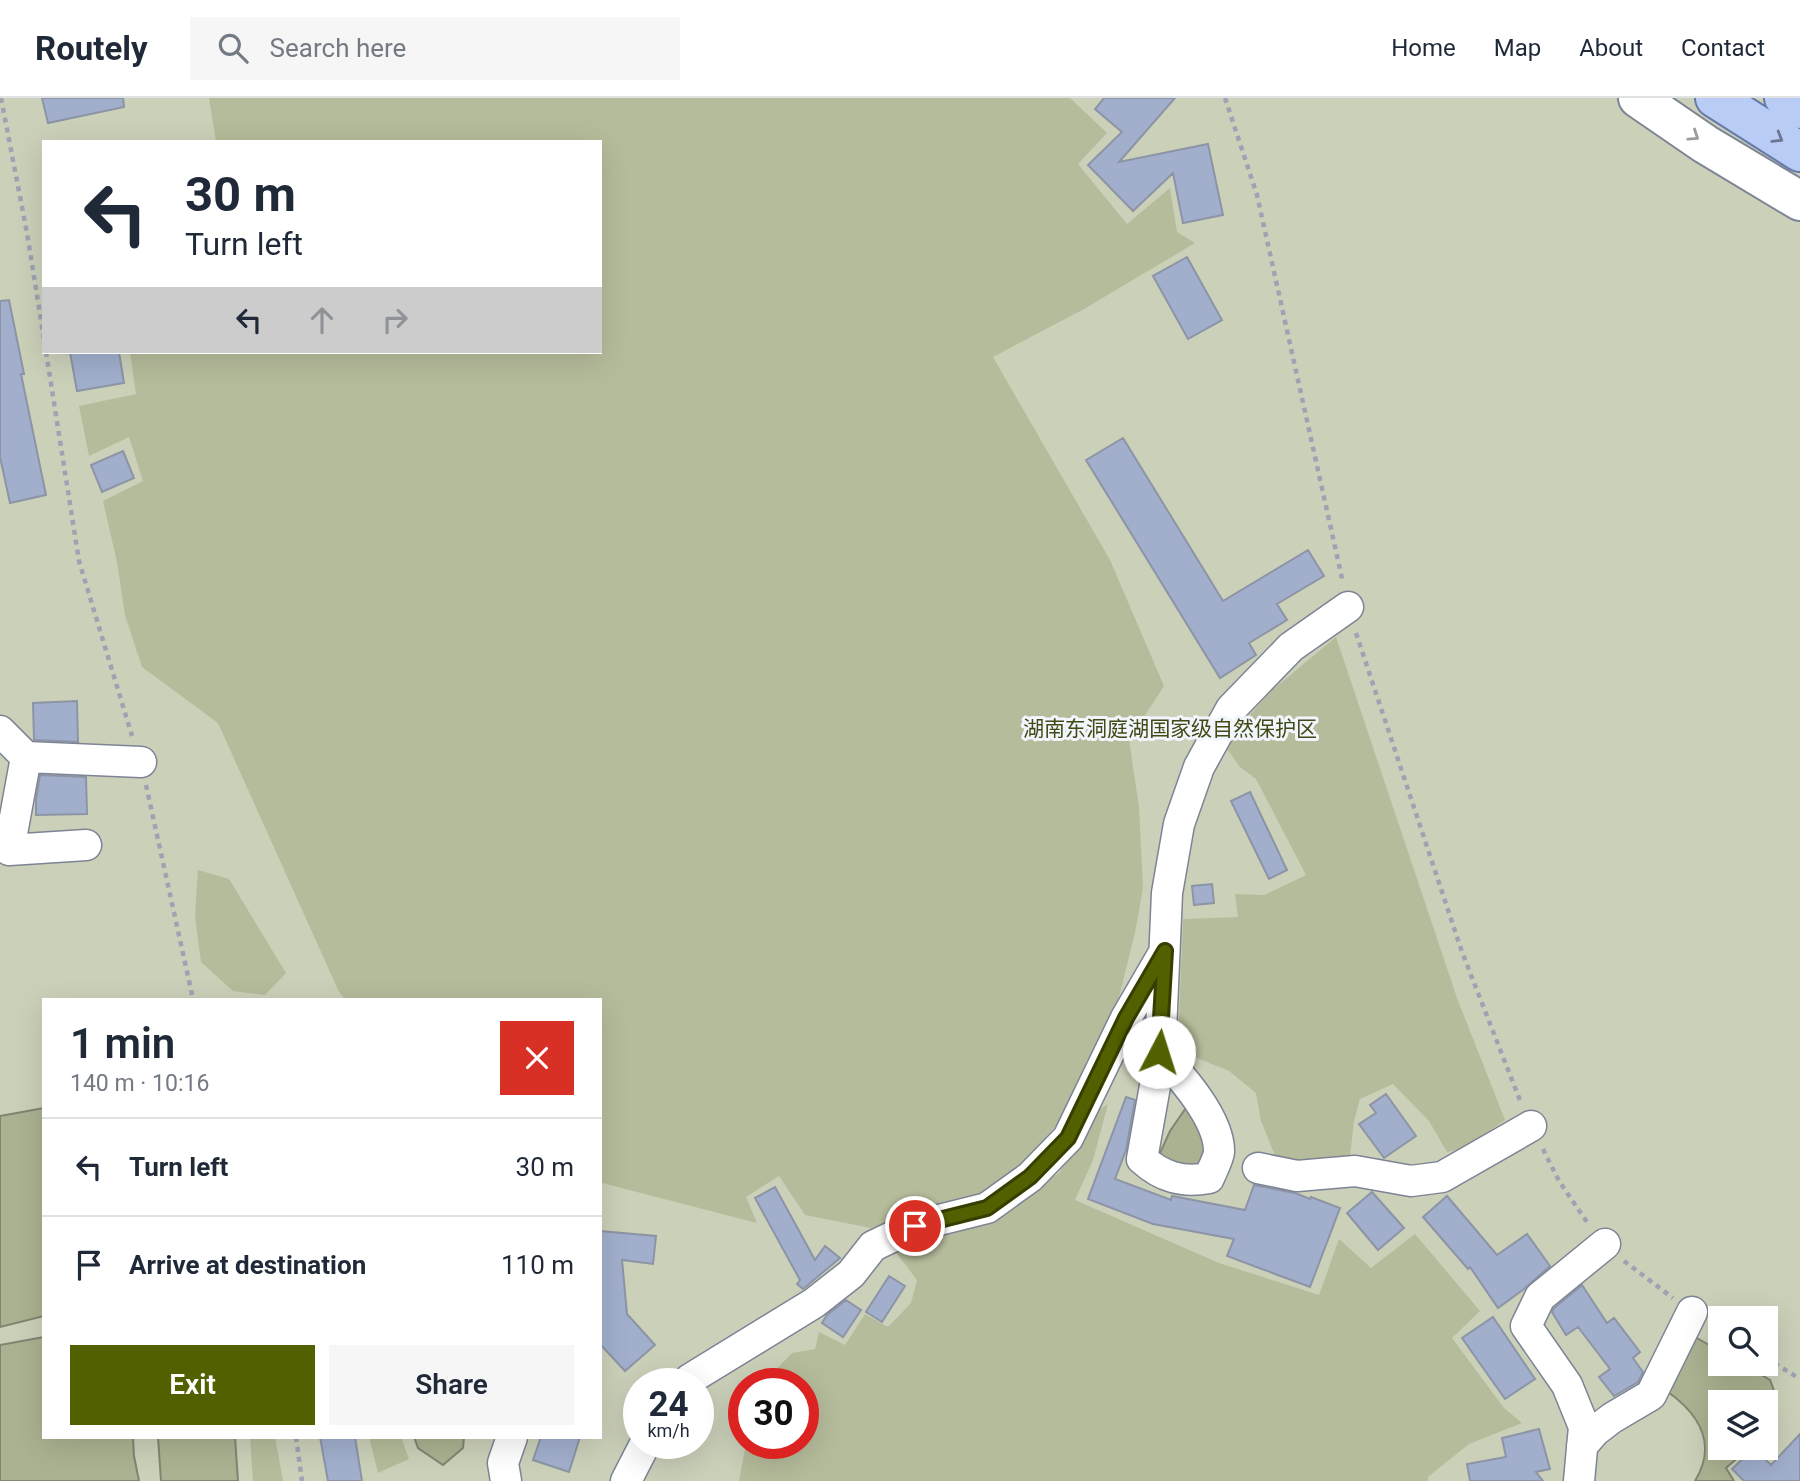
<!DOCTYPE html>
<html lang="en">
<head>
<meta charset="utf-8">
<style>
  :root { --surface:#fff; --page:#f6f6f7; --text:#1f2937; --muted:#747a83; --line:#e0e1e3; --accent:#536000 }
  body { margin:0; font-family:Roboto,"Noto Sans SC",sans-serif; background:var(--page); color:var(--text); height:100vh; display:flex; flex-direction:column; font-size:26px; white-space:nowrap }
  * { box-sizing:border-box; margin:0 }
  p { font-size:23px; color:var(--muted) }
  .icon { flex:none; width:38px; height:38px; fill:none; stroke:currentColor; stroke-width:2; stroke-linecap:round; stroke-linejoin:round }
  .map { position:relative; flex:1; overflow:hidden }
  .details { position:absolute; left:42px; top:900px; width:560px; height:441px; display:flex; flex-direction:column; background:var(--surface); border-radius:0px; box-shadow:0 7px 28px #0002 }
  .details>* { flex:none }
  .top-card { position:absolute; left:42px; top:42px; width:560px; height:214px; border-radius:0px; box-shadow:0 7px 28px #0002; background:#fff; color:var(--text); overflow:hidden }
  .buttons { position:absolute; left:1708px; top:1208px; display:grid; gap:14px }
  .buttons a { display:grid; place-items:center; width:70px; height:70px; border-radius:0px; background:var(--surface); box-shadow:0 7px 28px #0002; font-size:35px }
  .speed { position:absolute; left:623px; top:1270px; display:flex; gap:14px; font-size:35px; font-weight:700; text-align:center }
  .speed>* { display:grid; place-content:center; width:91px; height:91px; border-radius:50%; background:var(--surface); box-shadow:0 7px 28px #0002; line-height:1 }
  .speed small { font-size:18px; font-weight:400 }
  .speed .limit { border:10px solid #d22; background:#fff; color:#111 }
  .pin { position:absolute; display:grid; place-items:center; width:60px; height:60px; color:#fff; margin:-30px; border:4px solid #fff; border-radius:50%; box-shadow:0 2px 7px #0007 }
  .me { position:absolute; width:77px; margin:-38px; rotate:5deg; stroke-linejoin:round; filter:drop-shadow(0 0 5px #0008) }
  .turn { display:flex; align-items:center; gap:24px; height:147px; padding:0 28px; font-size:32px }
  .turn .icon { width:91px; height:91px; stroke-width:2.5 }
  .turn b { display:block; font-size:49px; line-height:60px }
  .lanes { display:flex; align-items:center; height:66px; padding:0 28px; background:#0003; justify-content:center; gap:35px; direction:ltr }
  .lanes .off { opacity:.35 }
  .round { display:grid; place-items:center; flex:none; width:74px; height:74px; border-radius:0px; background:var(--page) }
  .head { display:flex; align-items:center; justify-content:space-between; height:119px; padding:0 28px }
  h1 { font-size:42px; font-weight:600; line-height:52px }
  .primary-button { display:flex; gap:14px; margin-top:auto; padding:14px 28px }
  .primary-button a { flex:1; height:80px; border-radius:0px; background:var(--accent); color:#fff; font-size:28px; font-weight:600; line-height:80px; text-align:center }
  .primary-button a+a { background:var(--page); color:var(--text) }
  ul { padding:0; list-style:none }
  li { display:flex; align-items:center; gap:21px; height:98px; padding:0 28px; border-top:2px solid var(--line) }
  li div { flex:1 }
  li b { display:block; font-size:26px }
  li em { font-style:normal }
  header { display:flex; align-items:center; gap:42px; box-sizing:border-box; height:98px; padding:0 35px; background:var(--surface); border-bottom:2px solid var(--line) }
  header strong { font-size:33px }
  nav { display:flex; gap:38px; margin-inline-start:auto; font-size:24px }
  .search { width:490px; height:63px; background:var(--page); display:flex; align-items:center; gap:18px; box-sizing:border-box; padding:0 24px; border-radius:0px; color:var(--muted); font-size:26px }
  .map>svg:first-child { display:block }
  .green { fill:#cbd0b9; fill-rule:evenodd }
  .forest { fill:#b5bc9b }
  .water { fill:#aab291; stroke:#808672; stroke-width:2 }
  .building { fill:#a1afcd; stroke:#8c94a5; stroke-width:2 }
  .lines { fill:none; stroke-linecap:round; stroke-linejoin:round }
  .street-casing { stroke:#7c8495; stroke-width:33 }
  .secondary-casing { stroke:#7c8495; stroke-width:42 }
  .primary-casing { stroke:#657aaa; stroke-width:42 }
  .path { stroke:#9da3b2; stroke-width:4.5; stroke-dasharray:5 5; stroke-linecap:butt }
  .street { stroke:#fff; stroke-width:30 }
  .secondary { stroke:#fff; stroke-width:38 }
  .primary { stroke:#b9ccf6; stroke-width:38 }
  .oneway { stroke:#9a9b9e }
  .oneway2 { stroke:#6c768f }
  .route-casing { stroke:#363e00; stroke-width:18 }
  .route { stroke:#536000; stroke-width:12 }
  .labels { text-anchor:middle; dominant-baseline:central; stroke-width:6; stroke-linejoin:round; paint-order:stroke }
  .park-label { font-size:21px; fill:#414a14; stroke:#f1f5fc }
</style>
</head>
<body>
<header>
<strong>Routely</strong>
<div class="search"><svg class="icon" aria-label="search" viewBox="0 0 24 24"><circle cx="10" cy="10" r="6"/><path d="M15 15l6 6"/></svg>Search here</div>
<nav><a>Home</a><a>Map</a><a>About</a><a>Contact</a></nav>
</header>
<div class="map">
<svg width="1800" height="1383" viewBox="0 0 1800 1383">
  <rect width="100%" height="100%" fill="#dfe7fa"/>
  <path class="green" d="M0,0H1800V1383H0ZM44,44H600V254H44ZM44,901H600V1339H44ZM1720,1220H1766V1265H1720ZM639,1286H698V1346H639ZM744,1286H803V1346H744ZM1720,1304H1766V1349H1720Z"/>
  <path class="forest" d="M209,0H1070L1107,35L1078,66L1127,126L1170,90L1177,134L1195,145L1084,211L993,259L1110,462L1164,588L1129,642L1139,709L1143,790L1135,835L1113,923L1086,964L1081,987L1066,1016L1015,1074L979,1097L966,1099L871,1130L805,1117L779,1078L746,1099L757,1125L606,1086L600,1084V901H345L339,894L218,625L142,569L125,517L117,464L103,403L143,383L129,339L89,358L79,308L136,296L130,254H600V44H216Z
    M1336,539L1457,900L1505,1022L1464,1050L1447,1054L1429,1023L1393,986L1360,1001L1354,1023L1350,1058L1322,1065L1276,1060L1261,1023L1256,995L1229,973L1197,960L1178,947L1183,821L1238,819L1235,796L1264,797L1306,777L1256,681L1240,669L1224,647L1270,594Z
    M198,772L229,781L286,875L265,897L233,893L201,864L195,819Z
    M1108,1006L1093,1062L1075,1102L1219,1165L1319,1197L1339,1141L1371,1170L1415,1136L1480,1213L1452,1240L1504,1310L1522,1325L1469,1346L1428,1379V1383H739L746,1346H803V1286H762L792,1255L815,1251L819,1234L845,1247L865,1216L888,1229L911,1205L917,1182L895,1153L942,1133L976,1128L1059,1075L1096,1014Z
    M250,1339H275L283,1383H253Z
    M369,1339H401L409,1361L378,1375Z"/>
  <path class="water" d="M1188,1007L1204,1027L1205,1059L1201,1070L1166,1067L1160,1055L1170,1033Z
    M44,1010V1218L0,1229V1018Z
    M44,1239V1339H133L134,1358L139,1383H0V1247Z
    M1695,1239L1720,1253V1265H1741L1770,1282L1777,1301L1766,1327V1304H1720V1349H1750L1726,1370L1734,1383H1695C1717,1347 1700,1317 1668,1294Z
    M158,1339H235L238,1383H161Z
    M414,1339H464L463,1350L443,1367L418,1350Z"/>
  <path class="building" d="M42,0H123L124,9L48,25Z
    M1104,0H1175L1119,64L1208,46L1223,117L1183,125L1173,75L1133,113L1088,67L1122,34L1095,11Z
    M1187,159L1222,222L1188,241L1153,178Z
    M9,202L24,276H21L46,397L10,405L0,359V203Z
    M70,254H119L124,285L77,293Z
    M1123,340L1223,503L1308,452L1324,478L1277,506L1287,522L1249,545L1256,557L1220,580L1086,362Z
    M123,353L134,380L102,394L91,367Z
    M77,603L78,644L34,642L33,605Z
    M40,677L86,679L87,716L36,717V702Z
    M1250,694L1287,772L1269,781L1231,703Z
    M1212,786L1214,805L1194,807L1192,788Z
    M1386,996L1416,1038L1384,1060L1359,1026L1376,1015L1370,1007Z
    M1126,999L1135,1002L1126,1052L1115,1081L1171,1102L1172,1098L1245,1112L1254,1087L1295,1095L1310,1101L1311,1099L1340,1110L1310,1189L1227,1158L1234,1141L1153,1126L1088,1101Z
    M775,1089L815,1162L825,1148L840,1160L803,1191L797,1186L800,1182L755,1100Z
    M1372,1094L1404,1130L1378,1152L1347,1115Z
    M1447,1098L1497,1157L1527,1136L1550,1168L1524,1191L1498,1210L1470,1169L1468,1171L1423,1119Z
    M600,1133L656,1138L653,1166L622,1162L627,1216L655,1247L625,1273L600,1246Z
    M889,1178L905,1188L882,1224L866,1214Z
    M1582,1187L1607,1225L1614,1220L1640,1254L1633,1260L1643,1274L1638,1284L1614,1298L1599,1279L1610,1271L1578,1229L1566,1237L1552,1214L1554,1210Z
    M846,1202L861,1212L843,1239L822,1225L827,1217Z
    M1493,1219L1535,1281L1505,1301L1462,1240Z
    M1539,1331L1550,1371L1536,1374L1543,1383H1470L1467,1366L1506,1359L1502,1340Z
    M1800,1336V1383H1744L1732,1371L1754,1350L1771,1367Z
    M320,1339H355L362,1383H328Z
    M541,1339H580L569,1374L533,1362Z"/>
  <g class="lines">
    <g class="street-casing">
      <path id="street" d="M0,633L26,659L141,664
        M26,659L9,752L86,747
        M1159,954C1180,977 1220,1021 1219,1054C1218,1062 1212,1072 1209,1080C1182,1085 1162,1079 1142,1061L1155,988L1161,934L1167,795L1179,726L1199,669L1231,611L1291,549L1348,509
        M1258,1070L1297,1078L1355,1073L1411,1083L1442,1079L1531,1028
        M685,1286L690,1281L814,1205L851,1176L873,1148L915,1128L987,1110L1030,1079L1068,1040L1126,920L1162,858
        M1582,1348L1595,1333L1612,1320L1651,1297L1692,1214
        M506,1383L503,1365L512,1339
        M626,1383L645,1346
        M1579,1383L1584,1329L1567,1287L1526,1228L1540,1199L1605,1146"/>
    </g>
    <g class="secondary-casing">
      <path id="secondary" d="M1638,0L1705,46L1800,103"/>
    </g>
    <g class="primary-casing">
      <path id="primary" d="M1715,0L1800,54
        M1784,0L1800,11"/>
    </g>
    <path class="path" d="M1,0L27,135L44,241
      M1225,0L1257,97L1343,485
      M46,254L79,463L132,638
      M1356,535L1462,854L1521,1005
      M146,687L193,901
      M1543,1051L1559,1083L1589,1127
      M1624,1163L1673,1200
      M1766,1260L1800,1281
      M296,1339L302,1383"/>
    <use href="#street" class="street"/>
    <use href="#secondary" class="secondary"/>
    <use href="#primary" class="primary"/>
  </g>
  <defs><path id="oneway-chevron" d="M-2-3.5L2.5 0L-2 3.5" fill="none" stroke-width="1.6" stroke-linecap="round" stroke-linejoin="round" transform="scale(1.75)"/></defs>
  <use class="oneway" href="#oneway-chevron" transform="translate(1694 38) rotate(34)"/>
  <use class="oneway2" href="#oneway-chevron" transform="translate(1778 40) rotate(31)"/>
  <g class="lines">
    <g class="route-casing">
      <path id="route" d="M915,1128L987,1110L1030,1079L1068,1040L1126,920L1165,853L1159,954"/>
    </g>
    <use href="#route" class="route"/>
  </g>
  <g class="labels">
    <g class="park-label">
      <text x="1170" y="631">湖南东洞庭湖国家级自然保护区</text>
    </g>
  </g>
</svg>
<div class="buttons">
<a><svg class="icon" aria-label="search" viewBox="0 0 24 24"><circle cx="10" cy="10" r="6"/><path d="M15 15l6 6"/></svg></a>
<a><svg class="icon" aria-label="layers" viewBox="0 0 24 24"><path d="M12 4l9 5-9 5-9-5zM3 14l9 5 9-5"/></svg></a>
</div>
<div class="speed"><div>24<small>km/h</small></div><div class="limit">30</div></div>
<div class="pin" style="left:915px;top:1128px;background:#d93025"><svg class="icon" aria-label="arrive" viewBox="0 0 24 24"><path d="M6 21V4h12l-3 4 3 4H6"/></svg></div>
<svg class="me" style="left:1159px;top:954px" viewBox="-20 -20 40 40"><circle r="19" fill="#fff"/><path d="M0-13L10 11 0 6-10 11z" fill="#536000"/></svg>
<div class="top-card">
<div class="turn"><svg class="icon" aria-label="left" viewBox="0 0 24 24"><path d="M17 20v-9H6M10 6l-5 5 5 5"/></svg><div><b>30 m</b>Turn left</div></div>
<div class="lanes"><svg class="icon" aria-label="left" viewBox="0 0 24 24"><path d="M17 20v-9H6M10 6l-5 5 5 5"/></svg><svg class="icon off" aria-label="ahead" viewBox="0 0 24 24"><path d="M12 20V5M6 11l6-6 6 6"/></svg><svg class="icon off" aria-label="right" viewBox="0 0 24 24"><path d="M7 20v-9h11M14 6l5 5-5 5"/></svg></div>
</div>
<section class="details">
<div class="head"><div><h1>1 min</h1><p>140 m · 10:16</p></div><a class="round" style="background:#d93025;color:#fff"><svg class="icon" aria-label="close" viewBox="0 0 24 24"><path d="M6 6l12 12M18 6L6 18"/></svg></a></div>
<ul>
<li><svg class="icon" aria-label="left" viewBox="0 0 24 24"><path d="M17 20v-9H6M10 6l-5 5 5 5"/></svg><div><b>Turn left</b></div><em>30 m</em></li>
<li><svg class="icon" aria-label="arrive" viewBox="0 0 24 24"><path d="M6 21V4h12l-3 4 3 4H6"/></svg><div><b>Arrive at destination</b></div><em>110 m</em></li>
</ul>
<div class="primary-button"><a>Exit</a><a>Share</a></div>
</section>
</div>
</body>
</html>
